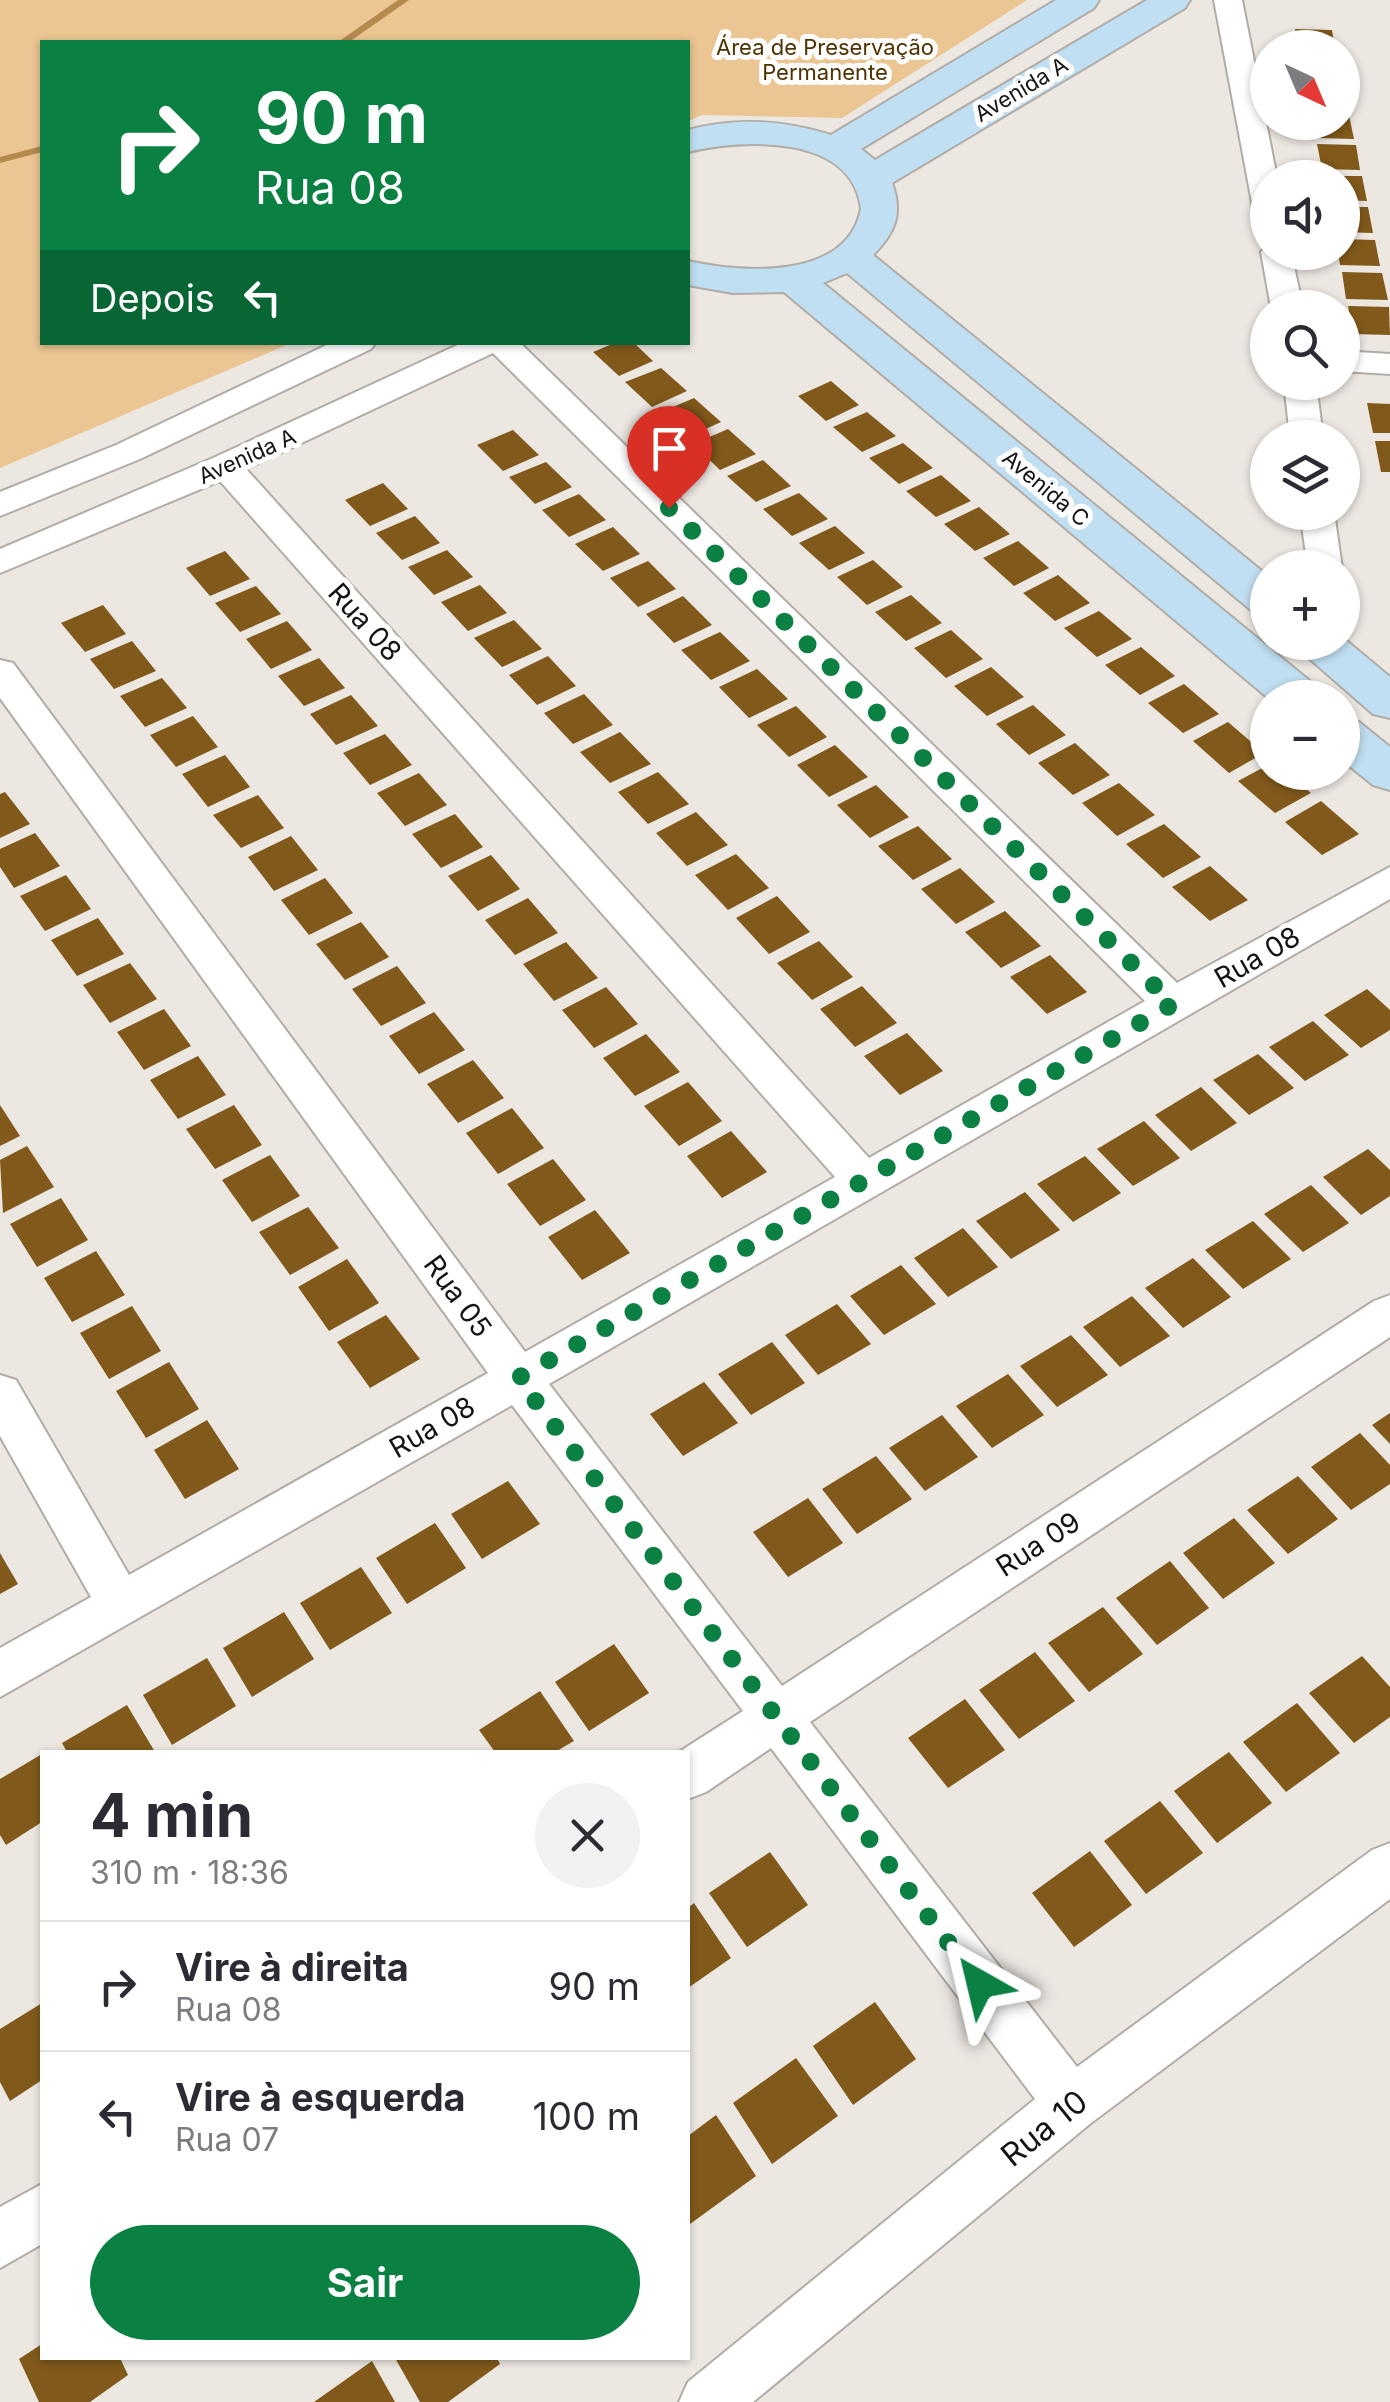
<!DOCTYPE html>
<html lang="pt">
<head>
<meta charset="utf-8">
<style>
  :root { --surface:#fff; --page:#f2f2f3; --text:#2b2b33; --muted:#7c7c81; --line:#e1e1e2; --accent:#0b8043 }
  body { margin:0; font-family:Inter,sans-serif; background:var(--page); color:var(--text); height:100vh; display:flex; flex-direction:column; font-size:38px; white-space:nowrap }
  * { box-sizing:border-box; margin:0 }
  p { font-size:32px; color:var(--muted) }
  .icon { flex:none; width:55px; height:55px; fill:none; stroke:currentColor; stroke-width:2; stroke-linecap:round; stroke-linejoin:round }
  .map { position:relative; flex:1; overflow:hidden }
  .drawer { position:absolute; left:40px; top:1750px; width:650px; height:610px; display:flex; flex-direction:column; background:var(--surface); border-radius:0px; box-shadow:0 2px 8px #0004 }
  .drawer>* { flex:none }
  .guide { position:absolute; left:40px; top:40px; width:650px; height:305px; border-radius:0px; box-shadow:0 2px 8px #0004; background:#0b8043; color:#fff; overflow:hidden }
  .needle { width:65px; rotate:136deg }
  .controls { position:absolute; left:1250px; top:30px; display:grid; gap:20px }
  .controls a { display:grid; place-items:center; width:110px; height:110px; border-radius:50%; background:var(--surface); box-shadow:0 2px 8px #0004; font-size:50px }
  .pin { position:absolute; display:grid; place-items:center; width:85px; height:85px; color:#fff; margin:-102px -42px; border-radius:50% 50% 50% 0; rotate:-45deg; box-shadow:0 0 10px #0007 }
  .pin .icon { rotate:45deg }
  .me { position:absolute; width:110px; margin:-55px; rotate:323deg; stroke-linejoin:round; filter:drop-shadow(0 0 8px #0008) }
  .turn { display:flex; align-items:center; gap:35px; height:210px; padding:0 50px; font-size:45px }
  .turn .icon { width:130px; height:130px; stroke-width:2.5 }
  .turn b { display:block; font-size:70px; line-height:85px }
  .then { display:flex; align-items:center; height:95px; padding:0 50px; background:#0003; gap:20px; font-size:38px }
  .round { display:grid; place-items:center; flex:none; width:105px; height:105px; border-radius:52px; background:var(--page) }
  .summary { display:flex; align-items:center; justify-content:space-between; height:170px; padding:0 50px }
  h1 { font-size:60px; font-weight:700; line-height:75px }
  .cta { display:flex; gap:20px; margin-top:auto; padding:20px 50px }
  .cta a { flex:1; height:115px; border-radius:60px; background:var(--accent); color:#fff; font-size:40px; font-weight:700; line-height:115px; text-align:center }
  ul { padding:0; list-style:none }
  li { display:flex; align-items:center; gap:30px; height:130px; padding:0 50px; border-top:2px solid var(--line) }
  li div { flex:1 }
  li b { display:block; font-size:38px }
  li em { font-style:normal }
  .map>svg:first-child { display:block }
  .green { fill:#ebc592 }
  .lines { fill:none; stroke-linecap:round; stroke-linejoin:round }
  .stream { fill:#b48a4f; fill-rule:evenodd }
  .building { fill:#80591b }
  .street-casing { stroke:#b1aca6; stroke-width:4 }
  .secondary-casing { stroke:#b1aca6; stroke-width:4 }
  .street { fill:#fff; fill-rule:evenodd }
  .secondary { fill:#c1dff2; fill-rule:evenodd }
  .route { stroke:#0b8043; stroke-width:18; stroke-dasharray:0 32.4 }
  .labels { text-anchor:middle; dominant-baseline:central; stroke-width:10; stroke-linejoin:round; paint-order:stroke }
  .far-park-label { font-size:22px; fill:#4f3200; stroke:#fff }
  .far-street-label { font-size:22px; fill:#151412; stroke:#fff }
  .street-label { font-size:28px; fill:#151412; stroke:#fff }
  .near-street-label { font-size:32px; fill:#151412; stroke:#fff }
</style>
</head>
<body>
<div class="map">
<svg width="1390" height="2402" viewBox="0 0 1390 2402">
  <rect width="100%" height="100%" fill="#ece7e1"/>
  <path class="green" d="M0,0H1027L842,118L702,115L688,121V42H42V342L291,343L0,468Z"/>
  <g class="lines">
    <path class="stream" d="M398,0H409L349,42H338Z
      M42,146V152L0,163V157Z"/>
  </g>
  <path class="building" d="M1295,29L1332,30L1335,48H1299Z
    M1342,115H1349L1354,139L1316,138L1313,122H1342Z
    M1317,144L1356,145L1360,170L1322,169Z
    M1342,176H1362L1367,201L1342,200Z
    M1342,207H1368L1373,233L1342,232Z
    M1342,239L1375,240L1380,266L1340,265L1338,252H1342Z
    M1342,272L1382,273L1388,300L1346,299Z
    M1348,306L1389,307L1390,335L1353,334Z
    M617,342H633L653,361L619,376L593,352Z
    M661,368L687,391L652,407L625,382Z
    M831,381L859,405L826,421L798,396Z
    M694,398L721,422L686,438L659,413Z
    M1367,403L1390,404V433H1373Z
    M867,412L896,436L862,452L833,427Z
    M728,429L756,454L720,470L693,444Z
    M513,430L539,455L503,471L477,445Z
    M1375,441H1390V472H1381Z
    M903,443L933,468L899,484L869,458Z
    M763,460L791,486L756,502L727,476Z
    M546,462L572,487L535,504L509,477Z
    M941,475L971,501L936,517L906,491Z
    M383,483L408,509L370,526L345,500Z
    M799,493L828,519L792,536L763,509Z
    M579,494L606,520L569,537L542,510Z
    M979,507L1010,534L975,551L944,524Z
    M415,516L440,543L402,560L376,533Z
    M835,526L865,553L829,570L799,543Z
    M613,527L640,554L603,571L575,544Z
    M1018,541L1049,568L1014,586L983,558Z
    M447,550L473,577L434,595L408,567Z
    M225,551L250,579L210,596L186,568Z
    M873,560L903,587L867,605L837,577Z
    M648,561L676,589L638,607L610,578Z
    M1058,575L1090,603L1055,621L1023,593Z
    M480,585L507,613L468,631L441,602Z
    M256,586L281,614L240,632L215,603Z
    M911,595L942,623L906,641L875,612Z
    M683,596L712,625L674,643L646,614Z
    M103,605L126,634L85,652L61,623Z
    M1099,611L1132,639L1097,657L1064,628Z
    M514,620L542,649L502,667L474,638Z
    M287,621L312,650L271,669L246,639Z
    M951,630L983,659L946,678L914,648Z
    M720,632L750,661L711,680L681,650Z
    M132,641L156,671L114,689L90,659Z
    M1141,647L1175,676L1140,695L1105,665Z
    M548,656L576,686L537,705L509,675Z
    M319,658L345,688L304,706L278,676Z
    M991,667L1024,697L987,716L954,686Z
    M757,669L788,699L749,718L719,687Z
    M162,678L187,708L145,727L120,696Z
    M1184,684L1219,714L1183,733L1148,703Z
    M584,694L613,725L573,744L544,713Z
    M351,695L378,726L336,745L310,714Z
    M1033,705L1066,735L1029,755L996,724Z
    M796,706L827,737L789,757L757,725Z
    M193,716L218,747L176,767L150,735Z
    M1228,722L1264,753L1229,773L1193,741Z
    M620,732L651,764L610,783L580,752Z
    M385,734L412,765L370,785L343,753Z
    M1075,743L1110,775L1073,795L1038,763Z
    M835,745L868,777L829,797L797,765Z
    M225,755L250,787L208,807L182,774Z
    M1268,765V772H1287L1311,793L1275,813L1238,781Z
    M658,772L689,804L648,824L618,792Z
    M419,773L447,805L405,826L377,793Z
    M1119,783L1155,815L1117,836L1082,803Z
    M876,785L909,817L870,838L837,805Z
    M5,792L30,824L0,838V794Z
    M258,795L284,828L241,848L213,815Z
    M1321,801L1359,834L1322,855L1285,822Z
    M696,812L728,845L687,866L656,833Z
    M455,814L483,847L441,868L412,834Z
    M1164,824L1201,857L1163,878L1126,844Z
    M918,826L952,859L913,880L878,846Z
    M35,833L60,866L14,888L0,867V849Z
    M291,836L318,870L274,891L248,857Z
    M736,854L769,888L728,910L695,875Z
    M491,855L520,889L478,911L448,876Z
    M1210,866L1248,900L1210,921L1172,887Z
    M960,868L995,902L956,924L921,889Z
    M66,875L91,909L45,931L20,896Z
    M325,878L353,913L309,935L281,900Z
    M777,896L810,932L769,954L736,918Z
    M528,898L558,933L515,955L485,920Z
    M1005,911L1041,946L1001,968L965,932Z
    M98,918L124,954L77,976L51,940Z
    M361,922L389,957L345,980L316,944Z
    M819,941L853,977L812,1000L777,963Z
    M566,942L598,978L554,1001L523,964Z
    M1050,955L1087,992L1047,1014L1010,977Z
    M130,963L157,999L110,1023L83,985Z
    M397,966L426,1003L381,1026L352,989Z
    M862,986L897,1023L855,1047L820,1009Z
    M606,987L638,1024L594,1048L562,1010Z
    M1367,989L1390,1010V1030L1361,1048L1324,1015Z
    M164,1009L191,1046L144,1070L117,1032Z
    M434,1012L465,1050L419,1074L389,1036Z
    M1313,1021L1349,1055L1305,1081L1269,1047Z
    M907,1033L943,1071L900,1095L864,1056Z
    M646,1034L680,1072L635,1096L603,1058Z
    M1258,1054L1294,1088L1249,1115L1213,1080Z
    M198,1056L226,1095L178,1119L150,1080Z
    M473,1060L504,1098L458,1123L427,1084Z
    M688,1082L722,1121L679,1146L644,1106Z
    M1201,1087L1237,1123L1191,1151L1155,1115Z
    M0,1105L20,1136L0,1146Z
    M234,1105L262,1145L215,1169L186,1129Z
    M512,1108L544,1148L498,1174L466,1133Z
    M1144,1121L1180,1158L1133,1186L1097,1149Z
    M731,1131L767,1172L722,1198L687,1156Z
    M27,1146L54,1187L3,1213L0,1160Z
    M1368,1149L1390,1170V1196L1361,1215L1323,1177Z
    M270,1155L300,1196L252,1222L222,1180Z
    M1085,1156L1121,1193L1073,1222L1037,1184Z
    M553,1159L586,1200L540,1226L507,1184Z
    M1311,1185L1349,1223L1303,1252L1264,1214Z
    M1025,1192L1060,1230L1011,1259L976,1221Z
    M61,1198L88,1240L37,1267L10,1224Z
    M308,1207L339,1248L290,1275L259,1232Z
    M595,1210L630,1253L582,1280L548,1237Z
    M1253,1221L1291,1259L1243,1289L1205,1250Z
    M963,1228L998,1267L948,1297L914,1258Z
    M96,1251L125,1295L72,1322L44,1278Z
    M1193,1258L1231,1297L1183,1328L1145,1288Z
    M347,1259L379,1303L329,1331L298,1287Z
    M901,1265L936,1304L884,1335L850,1296Z
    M1132,1296L1170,1336L1120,1367L1083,1327Z
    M837,1304L871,1344L818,1375L785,1335Z
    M132,1306L161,1351L109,1379L80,1333Z
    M386,1315L420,1359L370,1388L337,1342Z
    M1071,1335L1108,1375L1057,1407L1020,1366Z
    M772,1342L805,1383L751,1415L718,1374Z
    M169,1362L199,1409L146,1438L116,1391Z
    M1008,1374L1044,1415L992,1448L956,1406Z
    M704,1382L738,1423L683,1456L650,1414Z
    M1390,1413V1444L1372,1425Z
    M942,1415L978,1457L925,1491L889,1448Z
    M207,1420L239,1469L185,1499L154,1450Z
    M1360,1433L1390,1465V1484L1351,1510L1311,1467Z
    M876,1456L912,1499L857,1534L822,1489Z
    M1298,1476L1338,1519L1288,1554L1247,1510Z
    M508,1481L540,1524L482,1559L451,1514Z
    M808,1498L843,1543L788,1577L753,1532Z
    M1234,1518L1275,1563L1223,1599L1183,1553Z
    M435,1523L466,1568L407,1604L376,1558Z
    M0,1553L18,1584L0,1594Z
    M1170,1561L1209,1608L1157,1645L1116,1598Z
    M361,1567L392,1613L330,1650L300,1603Z
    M1103,1607L1143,1654L1089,1692L1048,1643Z
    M284,1612L314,1659L252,1697L223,1648Z
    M614,1644L649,1693L589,1731L555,1682Z
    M1035,1652L1075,1701L1019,1739L979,1690Z
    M1362,1656L1390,1687V1717L1354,1743L1309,1693Z
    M207,1658L236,1706L172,1745L143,1695Z
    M540,1691L574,1741L555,1752H495L479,1730Z
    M965,1699L1005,1750L948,1788L908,1738Z
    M1297,1703L1340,1753L1286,1792L1243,1742Z
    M127,1705L155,1752H67L62,1743Z
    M1229,1752L1272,1803L1217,1843L1174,1791Z
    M42,1754V1822L6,1845L0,1835V1779Z
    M1160,1801L1203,1853L1146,1894L1104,1841Z
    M1090,1851L1132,1905L1074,1947L1032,1893Z
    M770,1852L808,1905L747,1947L709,1893Z
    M694,1903L731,1958L688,1988V1908Z
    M875,2002L916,2059L853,2105L813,2046Z
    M42,2003V2080L10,2101L0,2082V2029Z
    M796,2058L838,2116L772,2164L733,2103Z
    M716,2115L756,2176L690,2224L688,2136Z
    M42,2344V2358H120L128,2375L90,2402H39L19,2359Z
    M395,2358H497L500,2364L448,2402H420Z
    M372,2361L395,2402H314Z"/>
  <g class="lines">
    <g class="street-casing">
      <path id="street" d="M1214,0H1242L1277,178H1268V217L1257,214L1253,208Z
        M1268,245V252H1291L1303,308H1271L1261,252Z
        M333,342H376L371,349L140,459L0,516V492L116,445Z
        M464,342H519L1177,983L1390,867V899L549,1384L782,1686L1374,1301L1390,1295V1337L810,1722L1077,2067L1372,1850L1390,1843V1899L1091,2123L753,2402H679L688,2382L1035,2099L771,1748L706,1792L688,1799V1752H679L743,1711L512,1405L0,1697V1648L91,1597L0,1436V1375L16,1380L129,1575L488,1373L0,698V660L13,663L525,1352L835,1177L220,481L0,573V549L213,458ZM493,353L1145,1001L869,1158L246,469Z
        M1342,351L1390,354V374L1342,371Z
        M1284,382H1316L1323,438H1290Z
        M1300,512H1334L1342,568H1308Z
        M42,2184V2244L0,2268V2207Z"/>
    </g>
    <g class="secondary-casing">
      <path id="secondary" d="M1056,0H1099L1094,8L861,149L875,160L1147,0H1190L1185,8L892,183C903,213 896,232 873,255L1268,576V615L1252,611L847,273L823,283L1316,686L1322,698H1268L784,292L733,293L688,285V261C741,273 847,281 861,209C852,133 742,139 688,152V130C736,117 783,120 831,135Z
        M1342,637L1390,677V718L1373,714L1303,653L1296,642H1342Z
        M1342,717L1359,722L1390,747V790L1373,785L1342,760Z"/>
    </g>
    <use href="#street" class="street"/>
    <use href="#secondary" class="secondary"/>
  </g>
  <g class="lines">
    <path class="route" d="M669,508L1173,1004L518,1378L980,1984"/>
  </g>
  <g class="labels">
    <g class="far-park-label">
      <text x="825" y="47">Área de Preservação<tspan x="825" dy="25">Permanente</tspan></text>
    </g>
    <g class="far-street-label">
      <text transform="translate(1021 89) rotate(-31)">Avenida A</text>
      <text transform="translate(247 456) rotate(-24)">Avenida A</text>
      <text transform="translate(1046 488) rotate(40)">Avenida C</text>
    </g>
    <g class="street-label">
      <text transform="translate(365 622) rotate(48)">Rua 08</text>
      <text transform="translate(1257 957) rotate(-30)">Rua 08</text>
      <text transform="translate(458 1296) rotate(54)">Rua 05</text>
      <text transform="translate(432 1427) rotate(-30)">Rua 08</text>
      <text transform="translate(1038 1544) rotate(-33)">Rua 09</text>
    </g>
    <g class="near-street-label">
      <text transform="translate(1044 2128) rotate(-39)">Rua 10</text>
    </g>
  </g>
</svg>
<div class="controls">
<a><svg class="needle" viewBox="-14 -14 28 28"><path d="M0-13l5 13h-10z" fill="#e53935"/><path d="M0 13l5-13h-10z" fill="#7c7c81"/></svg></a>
<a><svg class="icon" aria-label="sound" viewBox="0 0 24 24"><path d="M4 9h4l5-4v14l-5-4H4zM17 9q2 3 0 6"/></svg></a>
<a><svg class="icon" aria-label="search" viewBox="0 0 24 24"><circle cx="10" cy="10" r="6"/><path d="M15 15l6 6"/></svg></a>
<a><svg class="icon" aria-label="layers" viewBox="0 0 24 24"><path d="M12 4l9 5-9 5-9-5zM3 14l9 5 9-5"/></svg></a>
<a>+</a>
<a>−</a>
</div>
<div class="pin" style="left:669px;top:508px;background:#d93025"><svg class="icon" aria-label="arrive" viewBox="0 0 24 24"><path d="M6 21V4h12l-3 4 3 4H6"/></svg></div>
<svg class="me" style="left:980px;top:1984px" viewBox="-20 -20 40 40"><path d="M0-17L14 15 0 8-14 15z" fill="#0b8043" stroke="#fff" stroke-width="4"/></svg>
<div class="guide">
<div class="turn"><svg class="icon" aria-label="right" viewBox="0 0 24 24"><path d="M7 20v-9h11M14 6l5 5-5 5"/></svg><div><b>90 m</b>Rua 08</div></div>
<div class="then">Depois<svg class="icon" aria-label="left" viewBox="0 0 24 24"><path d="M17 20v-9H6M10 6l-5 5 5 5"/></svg></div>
</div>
<section class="drawer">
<div class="summary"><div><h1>4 min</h1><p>310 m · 18:36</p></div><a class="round"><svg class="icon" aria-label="close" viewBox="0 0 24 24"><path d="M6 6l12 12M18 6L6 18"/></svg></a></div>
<ul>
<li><svg class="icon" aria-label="right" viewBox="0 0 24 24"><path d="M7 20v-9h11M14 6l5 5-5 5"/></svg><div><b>Vire à direita</b><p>Rua 08</p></div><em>90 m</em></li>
<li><svg class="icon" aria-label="left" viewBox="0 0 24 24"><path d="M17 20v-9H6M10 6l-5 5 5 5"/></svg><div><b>Vire à esquerda</b><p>Rua 07</p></div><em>100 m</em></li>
</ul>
<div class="cta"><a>Sair</a></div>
</section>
</div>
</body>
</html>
